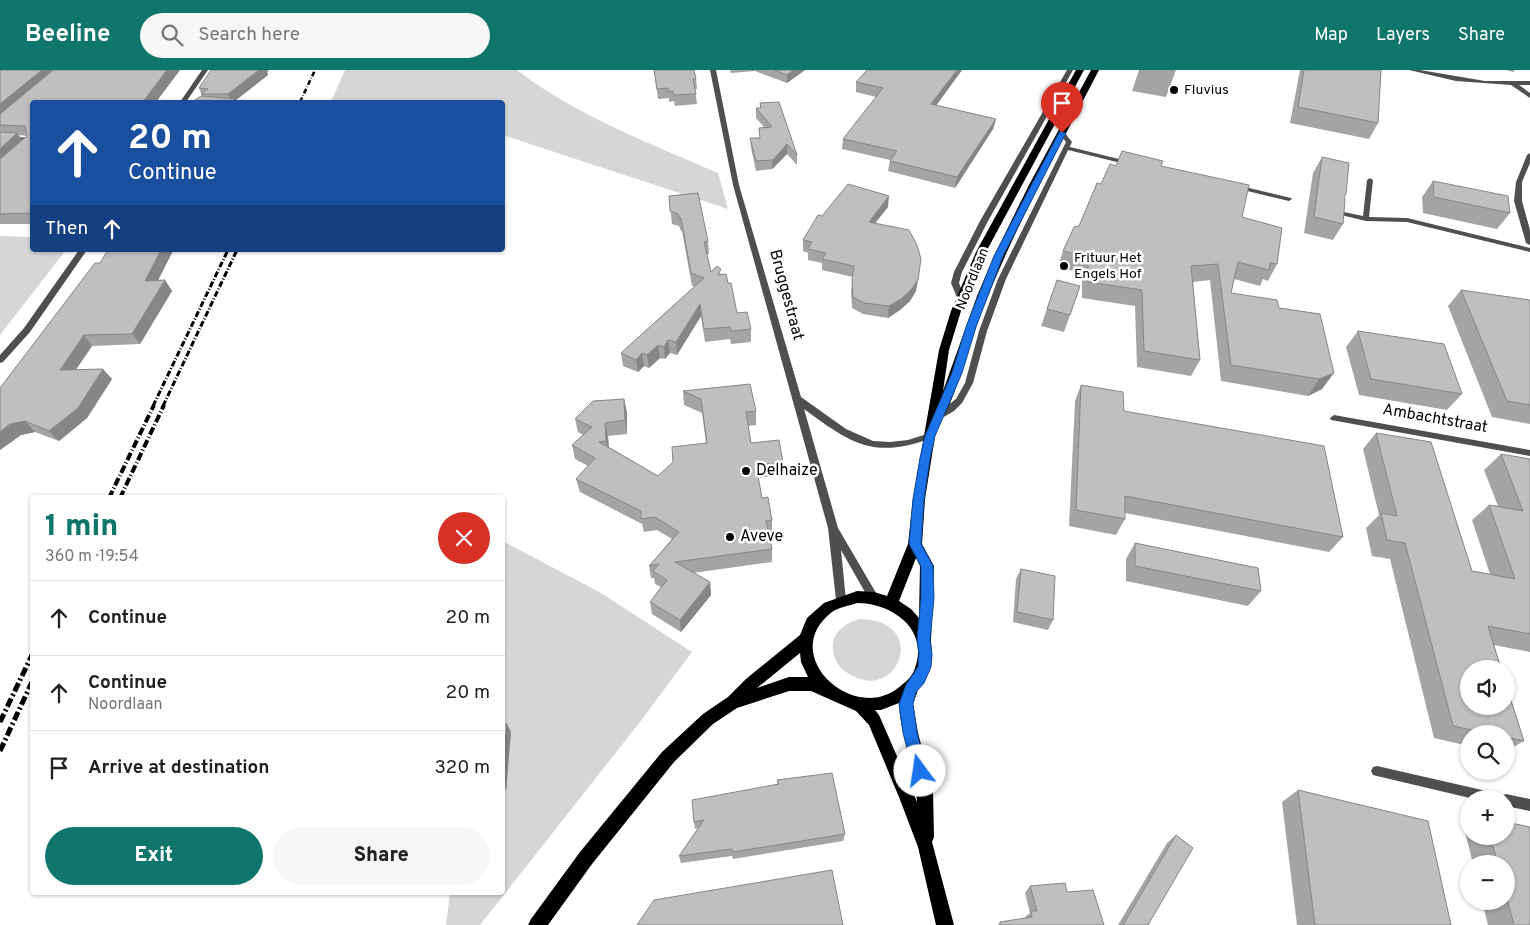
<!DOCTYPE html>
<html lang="en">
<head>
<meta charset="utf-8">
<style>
  :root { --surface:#fff; --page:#f6f6f6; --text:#222; --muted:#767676; --line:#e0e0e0; --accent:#0f766e }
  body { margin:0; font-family:Overpass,sans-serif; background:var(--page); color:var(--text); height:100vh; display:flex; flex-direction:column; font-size:19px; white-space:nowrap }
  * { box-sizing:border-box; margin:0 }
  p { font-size:16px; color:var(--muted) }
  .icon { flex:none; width:28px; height:28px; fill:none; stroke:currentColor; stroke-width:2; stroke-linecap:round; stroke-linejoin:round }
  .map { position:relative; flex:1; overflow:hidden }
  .side { position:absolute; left:30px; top:425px; width:475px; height:400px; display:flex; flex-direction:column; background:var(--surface); border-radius:5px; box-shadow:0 1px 4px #0004 }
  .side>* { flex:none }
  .hud { position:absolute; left:30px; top:30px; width:475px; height:152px; border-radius:5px; box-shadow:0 1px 4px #0004; background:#1a4fa0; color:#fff; overflow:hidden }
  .buttons { position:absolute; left:1460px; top:590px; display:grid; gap:10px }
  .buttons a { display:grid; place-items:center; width:55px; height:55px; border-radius:50%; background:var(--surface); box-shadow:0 1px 4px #0004; font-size:25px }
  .pin { position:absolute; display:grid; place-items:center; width:42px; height:42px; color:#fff; margin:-51px -21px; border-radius:50% 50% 50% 0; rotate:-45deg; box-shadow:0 0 5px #0007 }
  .pin .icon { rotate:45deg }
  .me { position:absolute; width:55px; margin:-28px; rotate:346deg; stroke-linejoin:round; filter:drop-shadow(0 0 4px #0008) }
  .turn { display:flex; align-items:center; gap:18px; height:105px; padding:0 15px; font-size:22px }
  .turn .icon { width:65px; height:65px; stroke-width:2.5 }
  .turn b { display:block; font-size:35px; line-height:42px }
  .then { display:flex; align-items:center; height:48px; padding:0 15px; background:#0003; gap:10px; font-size:19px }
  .round { display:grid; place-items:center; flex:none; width:52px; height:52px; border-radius:26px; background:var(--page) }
  .overview { display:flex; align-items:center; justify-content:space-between; height:85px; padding:0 15px }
  h1 { font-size:30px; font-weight:800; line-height:38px; color:var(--accent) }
  .primary-button { display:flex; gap:10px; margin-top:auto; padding:10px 15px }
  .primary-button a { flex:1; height:58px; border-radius:30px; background:var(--accent); color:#fff; font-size:20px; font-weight:800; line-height:58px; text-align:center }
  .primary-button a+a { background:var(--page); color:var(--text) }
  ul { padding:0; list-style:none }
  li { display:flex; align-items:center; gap:15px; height:75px; padding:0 15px; border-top:1px solid var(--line) }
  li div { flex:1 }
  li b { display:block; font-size:19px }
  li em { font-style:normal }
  header { display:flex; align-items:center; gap:30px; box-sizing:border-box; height:70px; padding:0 25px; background:var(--accent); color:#fff }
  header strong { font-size:24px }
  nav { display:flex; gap:28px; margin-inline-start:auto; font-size:18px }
  .search { width:350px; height:45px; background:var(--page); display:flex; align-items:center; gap:12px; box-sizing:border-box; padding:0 18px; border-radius:28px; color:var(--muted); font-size:19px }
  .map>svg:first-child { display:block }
  .green { fill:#d6d6d6 }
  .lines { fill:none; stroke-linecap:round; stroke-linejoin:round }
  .service { fill:#4f4f4f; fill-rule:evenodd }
  .minor { fill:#4f4f4f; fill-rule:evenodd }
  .tertiary { fill:#4f4f4f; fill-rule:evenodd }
  .primary { fill:#000; fill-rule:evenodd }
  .rail-far3 { stroke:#000; stroke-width:2.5; stroke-dasharray:5 2 0.5 2; stroke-linecap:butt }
  .rail-far2 { stroke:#000; stroke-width:3; stroke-dasharray:6 2 1 2; stroke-linecap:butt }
  .rail-far1 { stroke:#000; stroke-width:4; stroke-dasharray:8 2.5 1 2.5; stroke-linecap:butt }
  .rail { stroke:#000; stroke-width:5; stroke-dasharray:9 3 2 3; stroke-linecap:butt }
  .wall { fill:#a4a4a4; fill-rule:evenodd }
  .shaded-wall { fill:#868686 }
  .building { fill:#bfbfbf; stroke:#868686 }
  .route { fill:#1a73e8; stroke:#114b97 }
  .poi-dot { fill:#000; stroke:#fff; stroke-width:2 }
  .labels { text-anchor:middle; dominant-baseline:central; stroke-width:5; stroke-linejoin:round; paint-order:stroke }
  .far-poi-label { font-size:14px; fill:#000; stroke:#fff; text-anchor:start }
  .far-street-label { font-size:14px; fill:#000; stroke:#fff }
  .street-label { font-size:16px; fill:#000; stroke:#fff }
  .poi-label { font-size:16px; fill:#000; stroke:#fff; text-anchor:start }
</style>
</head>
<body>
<header>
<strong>Beeline</strong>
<div class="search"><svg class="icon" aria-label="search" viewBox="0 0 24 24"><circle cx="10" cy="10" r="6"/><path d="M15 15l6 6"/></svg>Search here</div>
<nav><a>Map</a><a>Layers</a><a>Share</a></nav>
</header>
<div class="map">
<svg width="1530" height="855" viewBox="0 0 1530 855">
  <rect width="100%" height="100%" fill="#fff"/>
  <path class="green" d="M345,0H517C577,46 649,73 718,103L728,139L503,65L502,32H331Z
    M0,166L32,167V180H66L0,265Z
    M503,471L601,523L692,582L640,652L480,855H446L450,823L502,822Z
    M859,549C929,549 900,631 853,606C845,602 838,597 835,588C827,567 841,555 859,549Z"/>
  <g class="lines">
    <path class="service" d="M1066,76L1131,92L1132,93L1129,95L1064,79V77Z
      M1370,108L1373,110L1369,147L1407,148L1530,178V182L1407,152L1366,151L1337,144L1336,143L1339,141L1363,146L1367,110Z
      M1237,115L1291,128L1292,129L1289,131L1235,118L1234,117Z
      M1334,345L1530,380V386L1331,350L1330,348Z
      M1377,696L1504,725L1506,724L1530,729V741L1506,736V729H1474L1377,706L1373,705L1371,701L1373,697Z"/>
    <path class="minor" d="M1067,0H1073L988,151L962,202L959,213L965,228L961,231L958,230L951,213L954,202L980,151Z
      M1409,0H1420L1485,11H1530V15H1519L1530,23V28L1511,15L1456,11Z
      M1060,62H1064L1072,72L1006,209L987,261L973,313L962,333L954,341L942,348H936L934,346L956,329L965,313L979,261L998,209L1066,72L1059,63Z
      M0,66L32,68V72L0,70Z
      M1530,83V93L1522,112V131L1530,160V175L1526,173L1514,131L1516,112L1527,85Z"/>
    <path class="tertiary" d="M202,0H208L186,32H180Z
      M710,0H716L739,115L801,327L846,359L873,371L890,372L908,370L930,363L935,366L933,368C873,389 853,375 804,339L838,458L879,528L878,531L874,533L870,531L841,480L846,530L845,533L841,535L837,533L836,530L828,458L733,115Z
      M79,180H87L30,262L3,292L0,293V285L24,258Z"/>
    <path class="primary" d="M1076,0H1084L986,182L961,241L949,280L943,321L977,226L994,186L1029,115L1091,0H1099C1053,89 1004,176 971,271C967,284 948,351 937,354L925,429L922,474L934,496L931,571L932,587L929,602L918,620L913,634L918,663L933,720L934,767L932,772L954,855H936L918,777L899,727L869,655L856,641L811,621H789L737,638L713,654L674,692L592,794L548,855H528L531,849L580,782L662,682L703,644L728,627L746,609L800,565L807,548L824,533L857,521L874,522L887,526L908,474L913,429L939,280L951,241L976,182ZM916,488L920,496L919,548L911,539L899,531ZM857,533C892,533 929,559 915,598C912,607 906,612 898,618C852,654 777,584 832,542C839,537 849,536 857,533ZM800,583L801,592L808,607H789L757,618ZM899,633C900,667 917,698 917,732L879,645L875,640H881Z"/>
    <path class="rail-far3" d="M300,32L315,0"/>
    <path class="rail-far2" d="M153,336L228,180
      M163,336L237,180"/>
    <path class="rail-far1" d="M109,428L154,335
      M120,428L164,335"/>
    <path class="rail" d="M0,652L32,585
      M0,681L32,612"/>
  </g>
  <path class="wall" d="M0,0H180L156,32H32V154H0ZM19,65L27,66L22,70Z
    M211,0H269L267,2L268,5L236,30L237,32H192L202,26L199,18Z
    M654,0H694L696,9L697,19H695L697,34L675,36L674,31L669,32V28L658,29Z
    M730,0H805L787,13L755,1L731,3Z
    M962,0L936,36L996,49L993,59L955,118L888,101L890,90L842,79L843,69L876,27L856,22V12Z
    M1139,0H1176L1166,27L1132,21Z
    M1300,0H1381L1378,53L1369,69L1290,53Z
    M1506,0H1515L1513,2Z
    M760,33L797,85V95L787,84L772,99L756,101L751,78L750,68H760L759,58L764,57L756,48V38H760Z
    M1322,87L1344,127L1343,154L1333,170L1304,163L1313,103Z
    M1116,96H1161L1242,147L1277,194L1268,211L1263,209L1260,216L1234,209L1231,223L1279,238L1320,244L1322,319L1308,326L1221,311L1210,210L1193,212L1200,290L1191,306L1137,297L1135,236L1082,228V203L1058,197L1063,181L1079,156L1101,114Z
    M1433,111L1510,143L1497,159L1423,143L1422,127Z
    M669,126L708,171L709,184H707L711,202L722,204L728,213L737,243L751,259V272L731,274L730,269L705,272L701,246L677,285L670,283L665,289L660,288L649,298L644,296L638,302L623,296L621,283L695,216H692L682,161H681L679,156L672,154Z
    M888,137L875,153L916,221L910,231L900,240L888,248L863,244L852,238L851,221L853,207L822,200V193L808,190V183L803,181V170L822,146Z
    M108,180H173L158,210H165L172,221L140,274L92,276L76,299L112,309L87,348L59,371L35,362L21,365L0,380V318L100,193Z
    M1057,210L1070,245L1064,262L1041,256Z
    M1461,220L1530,230V354L1492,347L1448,236Z
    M1358,261L1462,324L1447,340L1359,325L1346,277Z
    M1081,315L1124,341L1343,467L1329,482L1125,443V449L1116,465L1069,456L1075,331Z
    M683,321L756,341V355L748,356L751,373L783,392V405L758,408L762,428L772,450V463H769L772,479V492L693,503L710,512L711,525L681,562L652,544L650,532L661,517L655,514L654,508H651L649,496L672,469L657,460L644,462L642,454L580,422L576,409L588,396L575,389L572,375L583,365L578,362L575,349L624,329L627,343V364L608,366L609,377L658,406L706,373L702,343L684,335Z
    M1376,363L1472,501L1490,504L1472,450L1489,435L1498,436L1484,400L1501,384L1530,389V582L1494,575L1524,671L1506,681V664H1469V676L1434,668L1390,489L1372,486L1366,458L1379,445L1363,379Z
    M1135,473L1261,521L1248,536L1126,511V489Z
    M1021,499L1053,550L1048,560L1013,552L1016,509Z
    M502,654H507L511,662L506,720H502Z
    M777,710L845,764L843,771L733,789L732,786L681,793L679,786L698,758L695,759L694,752L777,714Z
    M1298,720L1451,855H1297L1282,732Z
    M1469,755V766H1506L1530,855H1488L1482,831H1506V794H1473L1464,758Z
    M1176,765L1148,855H1118L1167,773Z
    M1030,816L1067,822L1104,855H998L1000,852L1025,848V847L1030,843L1025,823Z"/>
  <path class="shaded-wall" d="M42,0H60L0,50V34Z
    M167,0H180L156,32H143Z
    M259,0H269L267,2L268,5L236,30L237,32H231L228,24Z
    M793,0H805L787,13V5Z
    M957,0H962L929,45L931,34Z
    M996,49L993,59L955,118L957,107Z
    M17,63L24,74L0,95V79Z
    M787,74V84L772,99L773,90Z
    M889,126L888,137L867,163L869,152Z
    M161,180L173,181L152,222L145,211Z
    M165,210L172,221L140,274L132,264Z
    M918,210L916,221L910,231L900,240L888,248L889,236Z
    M700,234L701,246L677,285L676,272Z
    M84,265L92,276L69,310L60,300Z
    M668,270L670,283L665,289L664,277Z
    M658,275L660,288L649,298L647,285Z
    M642,283L644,296L638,302L636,290Z
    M103,299L112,309L87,348L59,371L49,361Z
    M1334,303L1322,319L1308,326L1319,309Z
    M624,329L627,343V364L625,350Z
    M25,351L35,362L21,365L0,380V362L10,354Z
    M605,353L608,366L609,385L606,371Z
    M710,512L711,525L681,562L680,550Z
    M507,654L511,662L506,720L502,714V696Z"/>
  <path class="building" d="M0,0H42L0,34Z
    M53,0H167L143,32H32V143L0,144V89L27,66L25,56L0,55V44Z
    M211,0H259L228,24H201L208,19L199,18Z
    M654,0H694L696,9H693L696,24L674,25L673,21H668V18L657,19Z
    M774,0H793L787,5Z
    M867,0H957L931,34L996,49L957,107L890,91L897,81L843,69L883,18L856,12Z
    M1304,0H1381L1378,53L1298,37Z
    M201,26L235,29L231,32H192Z
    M779,32L797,85L787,74L773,90L756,91L750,68H760L759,58L772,57L756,38H761L760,33Z
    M0,62L17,63L0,79Z
    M1122,81L1163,91L1161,96L1249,115L1242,147L1282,158L1277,194L1270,193L1269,200L1238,192L1231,223L1277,230L1279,238L1320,244L1334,303L1319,309L1231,295L1218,194L1191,196L1200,290L1144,281L1142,220L1088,212V187L1063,181L1074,157L1079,156L1097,113L1101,114L1110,94L1116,96Z
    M1322,87L1349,93L1346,124L1344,127L1345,129L1343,154L1314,147Z
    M1433,111L1508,126L1510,143L1434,127Z
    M848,114L889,126L869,152L909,160L917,175L921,189L918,210L911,220L901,229L889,236L864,233L853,227L852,210L854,196L822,189L826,183L808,179L812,172L803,170L818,145L822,146Z
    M698,123L708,171L704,172L711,202L717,196L721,199L718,205L726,204L728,213H731L737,243L747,242L751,259L731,261L730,257L704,259L700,234L676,272L668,270L664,277L658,275L647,285L642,283L636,290L621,283L704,208L691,203L681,148H680L678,144L670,141L669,126Z
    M108,180H161L145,211L165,210L132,264L84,265L60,300L103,299L78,338L49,361L25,351L10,354L0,362V318L95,193H100Z
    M1057,210L1080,216L1070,245L1047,239Z
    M1461,220L1530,230V335L1507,331Z
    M1358,261L1444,274L1462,324L1371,309Z
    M750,314L756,341L746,342L751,373L779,370L783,392L756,395L762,428L768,427L772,450L766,451L772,479L675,492L710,512L680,550L650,532L667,510L653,501L659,494L649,496L679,462L655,447L641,449V441L576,409L595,388L572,375L592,357L575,349L593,331L624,329L625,350L605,353L606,371L599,372L658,406L673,392L672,377L707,373L701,329L683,321Z
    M1081,315L1123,322L1124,341L1324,376L1343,467L1125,426V449L1076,440Z
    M1376,363L1431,372L1472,501L1515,509L1489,435L1523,441L1501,384L1530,389V564L1488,556L1501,599H1469V636H1506V615L1524,671L1506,667V664H1490L1453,656L1405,473L1387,470L1381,443L1397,446Z
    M1135,473L1258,498L1261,521L1135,496Z
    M1021,499L1055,506L1053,550L1017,542Z
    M502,654H507L502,696Z
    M832,703L845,764L733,782L732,779L679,786L704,750L694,752L692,730L779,714L777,710Z
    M1298,720L1428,751L1451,855H1315Z
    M1506,752L1530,757V855H1514L1506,825V794H1498L1490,766H1506Z
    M1176,765L1193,778L1148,855H1123Z
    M832,800L843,855H637L654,830Z
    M1065,813L1067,822L1093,820L1104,855H1000V852L1032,847L1031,841H1037L1030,816Z"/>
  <path class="route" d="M1060,61L1066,63L1003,186L976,257L962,303L935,366L930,388L924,429L921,474L933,496L934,528L930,570L932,584L931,597L924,613L916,622L913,634L917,663L927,701L925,706L920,708L915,706L913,701L903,663L899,634L906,615L918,597L919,584L917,570L921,528V496L909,474L913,429L920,388L925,366L952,303L966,257L994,186Z"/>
  <g class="poi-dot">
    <circle cx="1174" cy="20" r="5"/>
    <circle cx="1064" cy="196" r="5"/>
    <circle cx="746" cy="401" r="5"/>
    <circle cx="730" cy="467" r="5"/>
  </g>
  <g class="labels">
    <g class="far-poi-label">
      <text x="1184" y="20">Fluvius</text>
      <text x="1074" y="188">Frituur Het<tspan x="1074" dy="16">Engels Hof</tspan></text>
    </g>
    <g class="far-street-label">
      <text transform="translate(973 209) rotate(-68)">Noordlaan</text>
    </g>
    <g class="street-label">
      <text transform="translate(786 225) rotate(75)">Bruggestraat</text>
      <text transform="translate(1435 349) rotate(10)">Ambachtstraat</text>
    </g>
    <g class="poi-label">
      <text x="756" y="401">Delhaize</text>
      <text x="740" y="467">Aveve</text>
    </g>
  </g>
</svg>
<div class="buttons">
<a><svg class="icon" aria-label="sound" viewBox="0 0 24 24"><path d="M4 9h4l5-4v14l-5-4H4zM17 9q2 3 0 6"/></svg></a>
<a><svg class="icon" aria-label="search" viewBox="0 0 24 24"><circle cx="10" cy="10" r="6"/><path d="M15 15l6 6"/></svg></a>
<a>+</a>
<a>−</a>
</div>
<div class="pin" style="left:1062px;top:63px;background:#d93025"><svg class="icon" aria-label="arrive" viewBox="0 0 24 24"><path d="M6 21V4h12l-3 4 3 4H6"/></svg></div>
<svg class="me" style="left:920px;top:701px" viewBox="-20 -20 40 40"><circle r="19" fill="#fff"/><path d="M0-13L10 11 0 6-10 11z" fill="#1a73e8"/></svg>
<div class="hud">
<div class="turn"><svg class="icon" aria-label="ahead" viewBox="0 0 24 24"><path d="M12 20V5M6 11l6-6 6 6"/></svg><div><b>20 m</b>Continue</div></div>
<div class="then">Then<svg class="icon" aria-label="ahead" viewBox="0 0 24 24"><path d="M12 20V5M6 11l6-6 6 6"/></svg></div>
</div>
<section class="side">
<div class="overview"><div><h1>1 min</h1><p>360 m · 19:54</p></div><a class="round" style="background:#d93025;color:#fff"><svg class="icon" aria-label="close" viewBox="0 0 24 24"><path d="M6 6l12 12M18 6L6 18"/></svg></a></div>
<ul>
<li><svg class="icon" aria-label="ahead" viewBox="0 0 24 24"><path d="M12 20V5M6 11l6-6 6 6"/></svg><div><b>Continue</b></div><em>20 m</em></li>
<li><svg class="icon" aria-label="ahead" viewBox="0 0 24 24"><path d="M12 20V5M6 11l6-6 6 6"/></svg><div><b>Continue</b><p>Noordlaan</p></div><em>20 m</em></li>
<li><svg class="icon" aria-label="arrive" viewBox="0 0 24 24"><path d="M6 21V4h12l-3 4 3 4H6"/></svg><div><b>Arrive at destination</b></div><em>320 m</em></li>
</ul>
<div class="primary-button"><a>Exit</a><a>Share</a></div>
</section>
</div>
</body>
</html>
